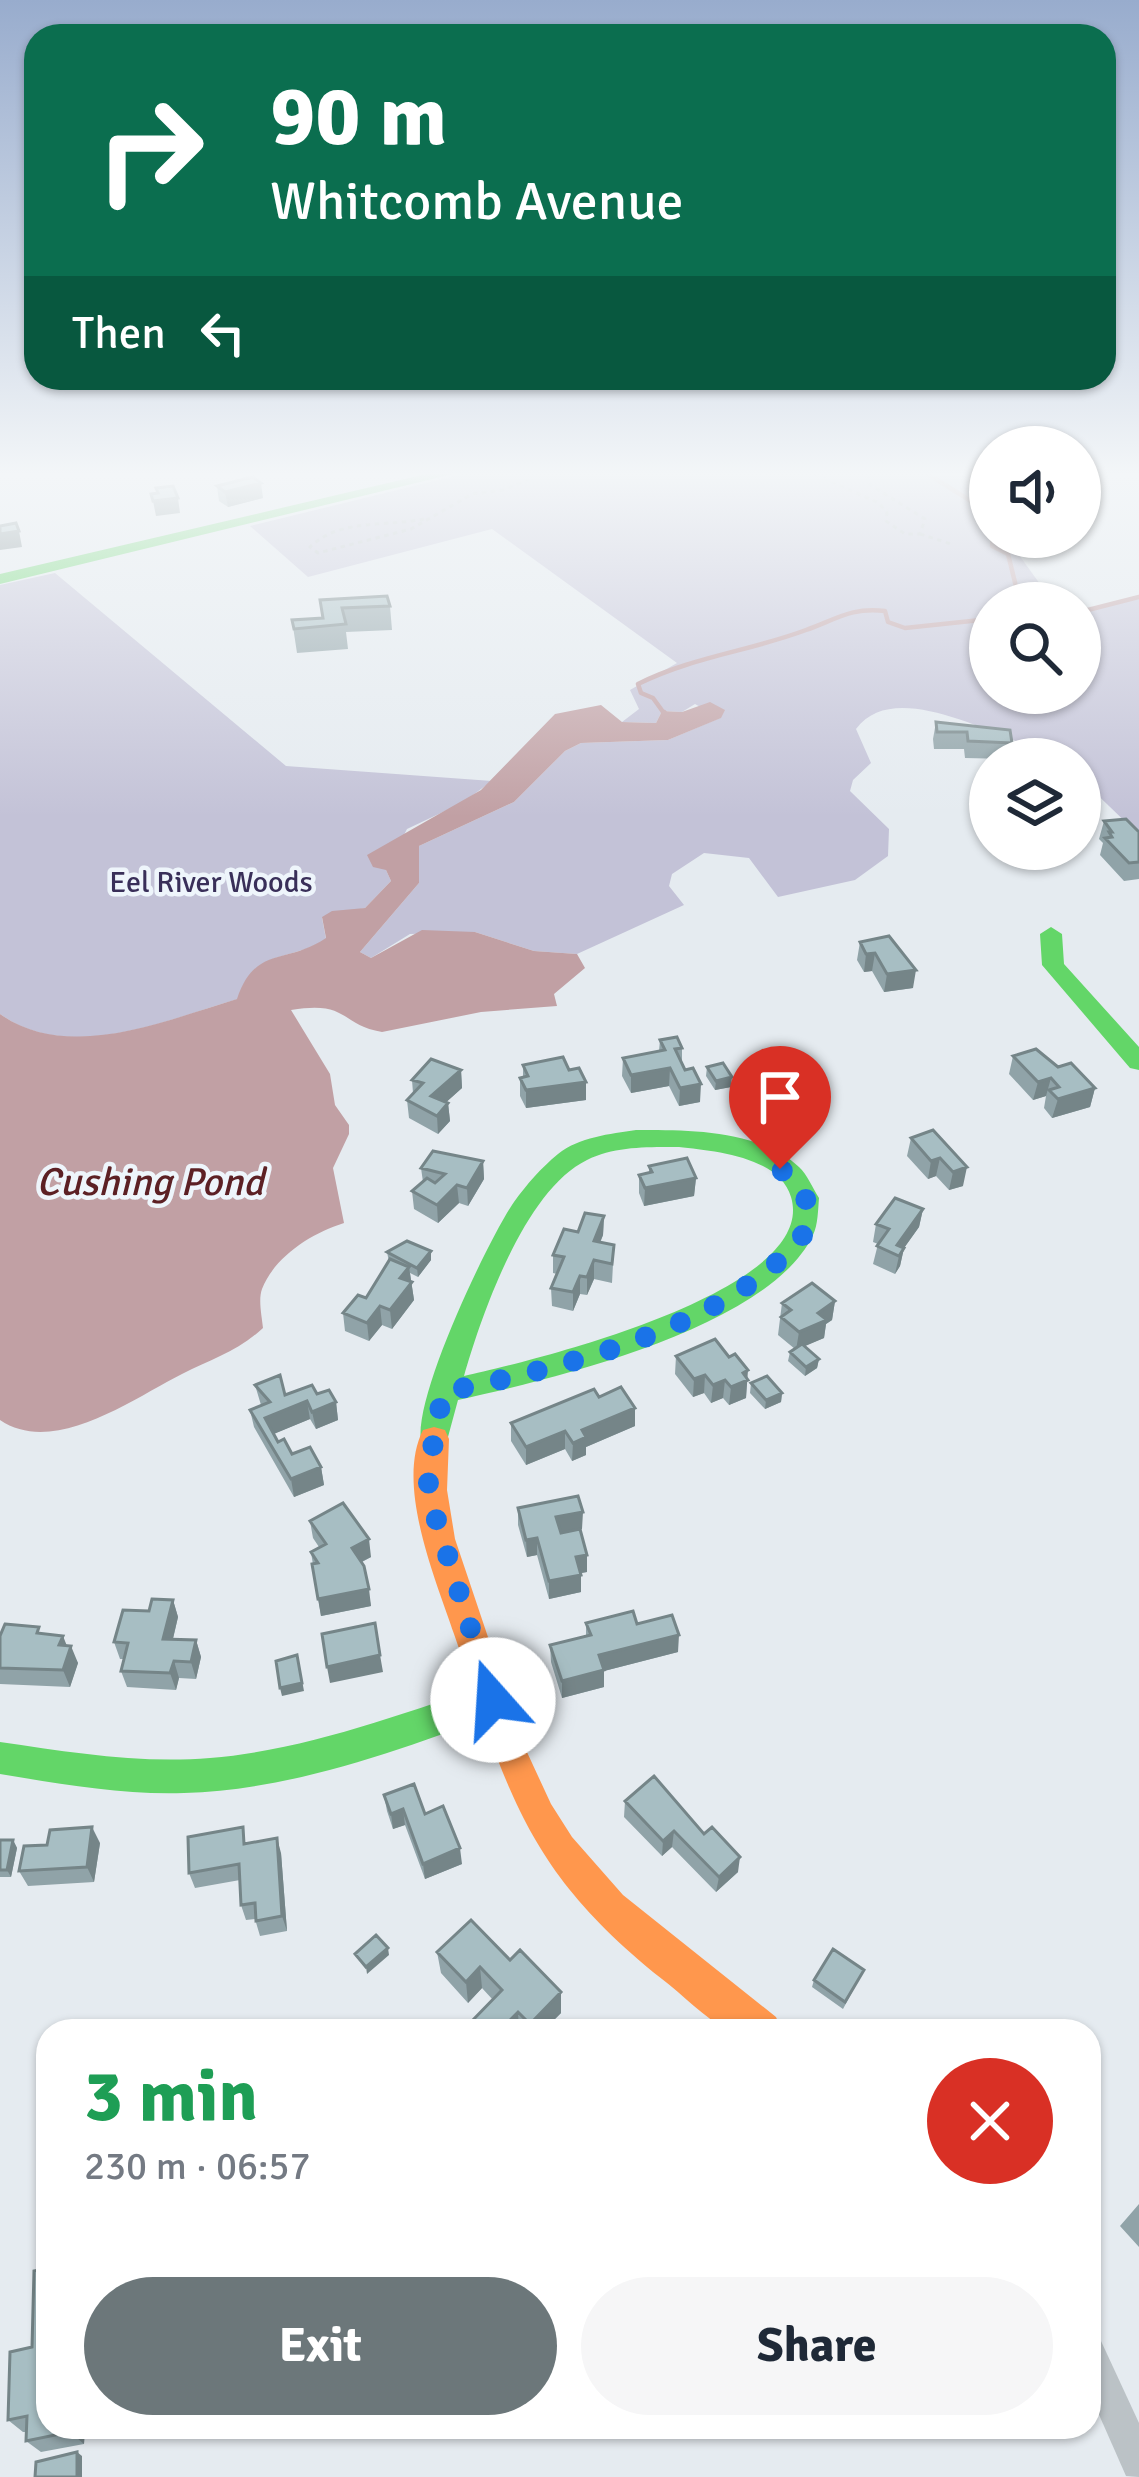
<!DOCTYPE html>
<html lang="en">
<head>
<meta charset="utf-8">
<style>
  :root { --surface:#fff; --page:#f6f6f7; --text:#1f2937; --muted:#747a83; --accent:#6c777a }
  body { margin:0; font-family:Signika,sans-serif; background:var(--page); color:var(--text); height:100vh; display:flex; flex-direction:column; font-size:45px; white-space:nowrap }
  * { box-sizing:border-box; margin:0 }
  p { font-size:39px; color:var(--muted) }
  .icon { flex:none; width:66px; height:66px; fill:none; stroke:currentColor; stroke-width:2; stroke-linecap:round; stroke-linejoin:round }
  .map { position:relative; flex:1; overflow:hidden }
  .sheet { position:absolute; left:36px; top:2019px; width:1065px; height:420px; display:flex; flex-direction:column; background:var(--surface); border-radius:36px; box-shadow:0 3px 9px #0004 }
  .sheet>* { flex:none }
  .top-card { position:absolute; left:24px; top:24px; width:1092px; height:366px; border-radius:36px; box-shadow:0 3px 9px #0004; background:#0b6e4f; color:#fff; overflow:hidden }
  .tools { position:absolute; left:969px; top:426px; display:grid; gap:24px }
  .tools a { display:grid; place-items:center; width:132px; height:132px; border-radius:50%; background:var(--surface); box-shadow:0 3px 9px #0004; font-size:60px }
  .pin { position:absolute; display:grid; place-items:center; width:102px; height:102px; color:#fff; margin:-123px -51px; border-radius:50% 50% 50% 0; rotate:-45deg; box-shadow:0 0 12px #0007 }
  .pin .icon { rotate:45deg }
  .me { position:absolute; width:132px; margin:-66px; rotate:341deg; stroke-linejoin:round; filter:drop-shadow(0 0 9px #0008) }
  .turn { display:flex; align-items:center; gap:42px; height:252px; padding:0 48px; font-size:54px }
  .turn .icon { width:156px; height:156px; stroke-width:2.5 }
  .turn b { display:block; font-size:84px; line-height:102px }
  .then { display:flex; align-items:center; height:114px; padding:0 48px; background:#0003; gap:24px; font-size:45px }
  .round { display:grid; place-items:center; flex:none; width:126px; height:126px; border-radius:63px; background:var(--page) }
  .overview { display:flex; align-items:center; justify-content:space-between; height:204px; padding:0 48px }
  h1 { font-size:72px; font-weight:700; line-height:90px; color:#1e9e55 }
  .primary-button { display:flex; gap:24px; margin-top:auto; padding:24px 48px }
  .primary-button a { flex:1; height:138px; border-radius:72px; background:var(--accent); color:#fff; font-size:48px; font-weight:700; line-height:138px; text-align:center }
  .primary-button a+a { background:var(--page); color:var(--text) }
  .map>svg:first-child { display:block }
  .green { fill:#c3c2d7 }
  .water { fill:#c1a0a4 }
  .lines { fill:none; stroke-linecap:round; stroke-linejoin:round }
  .stream-far1 { stroke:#c1a0a4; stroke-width:4.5 }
  .stream { stroke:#c1a0a4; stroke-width:6 }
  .path { stroke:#b5bcc0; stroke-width:3; stroke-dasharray:4.5 4.5; stroke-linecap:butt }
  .street { fill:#bbc2c6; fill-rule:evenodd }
  .fast { fill:#63d668; fill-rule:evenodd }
  .slow { fill:#ff974d; fill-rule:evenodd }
  .wall { fill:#90a3a8 }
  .shaded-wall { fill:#758588 }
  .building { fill:#a7bec3; stroke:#758588; stroke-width:3 }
  .route { stroke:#1a73e8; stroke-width:21; stroke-dasharray:0 37.8 }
  .labels { text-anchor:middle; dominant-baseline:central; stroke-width:9; stroke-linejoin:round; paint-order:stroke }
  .far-park-label { font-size:30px; fill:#392f59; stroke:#eef5fb }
  .water-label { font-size:39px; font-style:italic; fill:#5c2024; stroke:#eef5fb }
</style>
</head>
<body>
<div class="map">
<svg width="1139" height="2477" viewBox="0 0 1139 2477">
  <rect width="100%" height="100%" fill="#e5ebf0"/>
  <path class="green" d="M475,471H917L936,476H990V537H1027L1014,548L1045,591L1066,603H990V693H1080V611L1139,597V835L1080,778V759C1026,759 901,668 856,729L871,763L853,780L850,791L889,829L888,856L855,880L778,897L749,858L704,853L672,874L669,886L684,905L577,954L534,951L475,932L410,934L371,958L360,952L419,883V846L514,802L565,751L581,743L668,740L720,718L695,704L682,712L662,711L656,723L622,722L639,709L630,690L677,663L492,529L308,577L250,526Z
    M55,573L286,766L492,781L462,803L407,829L386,870L391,881L365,908L322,918L326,939C288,963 253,948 238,999C166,1020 69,1064 0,1014V585Z"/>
  <path class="water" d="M710,702L725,710L721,718L668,740L581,743L565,751L514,802L419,846V883L360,952L371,958L422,930L475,932L534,951L577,954L585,968L554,994L557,1006L481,1012L382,1032C340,1025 349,1000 291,1010L330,1074L335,1105L349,1125V1134L333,1168L344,1223C312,1233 275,1256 262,1289C258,1300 262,1317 263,1328C238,1351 212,1359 182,1374C134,1398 54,1457 0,1420V1014C69,1063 166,1020 237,999C255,945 286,965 326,938L322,917L332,911L365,908L391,881L386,870L373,867L367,855L481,790L555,714L601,705L622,722L656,723L662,711L682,712Z"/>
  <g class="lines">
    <path class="stream-far1" d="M923,471L990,513
      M993,537L992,546L1008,554L1020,603
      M1080,612L1139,597
      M666,716L653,698L641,693L638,684C692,657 750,651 806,630C837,619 851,607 885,611L888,622L905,628L990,619"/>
    <path class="stream" d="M664,713L668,719"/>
    <path class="path" d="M807,471L879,503L887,513L886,521L905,534H920L925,519L869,484L866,471
      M424,519C386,527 340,518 310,547L318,553L411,529L472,494L503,490L531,479L535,471
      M920,534L954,545"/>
    <path class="street" d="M1089,2336L1101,2341L1139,2423V2477L1126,2476L1089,2392Z"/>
    <path class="fast" d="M439,471H465L0,584V574Z
      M1051,927L1062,934L1064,964L1139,1047V1070L1130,1068L1042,965L1040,934Z
      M636,1130C686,1130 759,1129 799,1167C807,1174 813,1189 819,1198C818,1210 818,1225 813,1235C769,1328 552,1379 458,1400L445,1448L434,1451L423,1448C405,1412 489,1238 514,1202C527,1184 541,1168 558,1154C579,1137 610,1134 636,1130ZM679,1147C713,1151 779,1156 791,1197C820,1292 528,1362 464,1376C482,1313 525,1190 587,1160C615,1146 648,1147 679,1147Z
      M493,1684L505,1689L510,1700L505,1711C404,1749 293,1790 184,1793C122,1795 61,1784 0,1774V1742C69,1752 140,1764 210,1758C307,1750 400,1714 493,1684Z"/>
    <path class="slow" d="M434,1427L445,1430L449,1439L447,1490L455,1539L526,1750L551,1804L572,1837L623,1895L776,2017L782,2031C766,2031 741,2036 727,2029C704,2018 682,1994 662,1979C525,1870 508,1791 454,1634C436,1580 395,1485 423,1430Z"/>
  </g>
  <path class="wall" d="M217,486L263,498L228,507L219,501Z
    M320,600L390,606L392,630L346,632L348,649L297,653L292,620L322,618Z
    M936,722L1012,743L1009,759L965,758L964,749H934L933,739Z
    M1104,821L1139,832V879L1124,881L1100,855L1103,843L1099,839Z
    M889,936L913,988L884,992L872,971L864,972L857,960L860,942Z
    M660,1040L682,1048V1063L700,1102L679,1106L669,1086L631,1093L622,1076L623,1058L659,1051Z
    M1013,1056L1058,1067L1095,1088L1090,1107L1052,1118L1044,1108L1046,1096L1033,1100L1009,1074Z
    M523,1065L586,1100L526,1108L520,1096V1078L523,1077Z
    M707,1067L731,1087L715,1090L706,1076Z
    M461,1070L462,1088L446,1102L448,1103L450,1121L438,1134L409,1118L407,1100L413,1093L412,1080Z
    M799,1077L794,1120L746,1108L748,1090Z
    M933,1130L963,1186L949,1190L936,1176L928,1179L907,1156L911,1138Z
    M483,1161L484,1179L468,1206L459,1203L438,1223L414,1209L412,1191L423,1182L421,1168Z
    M649,1166L696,1178L694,1196L644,1206L639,1193V1175L649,1173Z
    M923,1209L919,1227L904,1248L900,1266L895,1274L873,1264L878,1244L873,1242L876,1224Z
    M604,1216L603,1235L600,1243L614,1245L612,1283L594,1279L587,1295L580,1294L573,1311L552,1306L551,1288L557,1274L553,1273V1255L578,1232Z
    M387,1252L431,1260L418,1277L410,1273L414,1300L392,1329L382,1325L369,1341L345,1331L343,1313L366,1298L389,1262Z
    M835,1301L832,1320L826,1324L824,1338L804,1346L819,1359L817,1368L805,1376L788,1361L790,1352L795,1349L778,1335L782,1303Z
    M676,1356L747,1378L746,1398L729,1405L723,1398L711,1403L704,1393L693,1397L675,1374Z
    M751,1383L782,1393L781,1402L765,1409L750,1393Z
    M255,1385L285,1395L317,1394L336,1402L338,1420L316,1429L310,1419L273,1434L278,1442L292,1454L321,1467L324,1485L294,1497L254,1427L250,1410L261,1405Z
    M599,1397L635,1426L586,1447V1455L572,1461L565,1449L526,1465L511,1441V1423Z
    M518,1508L582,1529L580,1530L587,1555V1572L580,1573L581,1592L549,1599L537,1555L527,1557L518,1525Z
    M310,1521L371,1557L362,1562L371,1606L321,1616L311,1552L319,1547L313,1538Z
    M173,1600L178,1617L173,1639L196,1640L201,1657L196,1679L179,1678L176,1690L127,1687L121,1671L124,1659H120L114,1642L149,1611Z
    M586,1623L637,1624L678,1652L604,1671V1687L562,1698L551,1662L550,1645L586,1636Z
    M42,1634L67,1646L78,1663L70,1687L0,1684V1636Z
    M384,1795L425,1814L462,1864L425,1879L405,1825L393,1829L387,1811Z
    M625,1801L738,1872L716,1892L672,1847L662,1856L624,1817Z
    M0,1840H13L17,1848L11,1877H0Z
    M100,1843L94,1882L28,1886L19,1871Z
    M248,1843L281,1853L287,1931L260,1936L255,1919L246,1920L241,1905L240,1880L195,1888L189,1873Z
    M471,1920L561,2013L543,2031H471L470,2023L493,2000L482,1988L468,2003L441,1973L437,1952Z
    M864,1970L843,2009L812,1987L814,1980Z
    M1139,2204V2247L1120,2226Z
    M32,2347L48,2427H85L84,2444L41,2452L26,2441L27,2432H23L8,2420Z"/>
  <path class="shaded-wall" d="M261,483L263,498L228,507L225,492Z
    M178,498L180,513L156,516L153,501Z
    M19,531L22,547L0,550V534Z
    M875,953L872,971L864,972L866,954Z
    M916,970L913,988L884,992L887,974Z
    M670,1068L669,1086L631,1093V1075Z
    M461,1070L462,1088L432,1115L431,1096Z
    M732,1077L731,1087L715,1090L716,1081Z
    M1051,1078L1046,1096L1033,1100L1038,1082Z
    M586,1082V1100L526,1108V1090Z
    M701,1084L700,1102L679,1106L680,1088Z
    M1095,1088L1090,1107L1052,1118L1058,1099Z
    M448,1103L450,1121L438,1134L437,1116Z
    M940,1158L936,1176L928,1179L931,1161Z
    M483,1161L484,1179L468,1206L467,1188Z
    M967,1167L963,1186L949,1190L953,1172Z
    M696,1178L694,1196L644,1206L645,1188Z
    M457,1185L459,1203L438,1223L437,1205Z
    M923,1209L919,1227L904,1248L900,1266L895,1274L899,1256L897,1245Z
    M604,1216L603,1235L593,1259L594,1241Z
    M431,1251V1260L418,1277L417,1268Z
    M594,1260V1279L587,1295V1277Z
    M409,1267L414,1300L392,1329L390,1310L400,1278Z
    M580,1276V1294L573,1311V1292Z
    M835,1301L832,1320L826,1324L824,1338L796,1350L799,1332L818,1313Z
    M380,1306L382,1325L369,1341L367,1323Z
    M819,1359L817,1368L805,1376L806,1367Z
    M748,1370L746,1398L729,1405L731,1387L743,1373Z
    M705,1375L704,1393L693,1397L694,1379Z
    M725,1380L723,1398L711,1403L713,1385Z
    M782,1393L781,1402L765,1409L766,1400Z
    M307,1401L310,1419L269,1436L265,1418Z
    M336,1402L338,1420L316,1429L312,1412Z
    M635,1408V1426L586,1447V1455L572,1461L573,1443L582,1430Z
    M565,1431V1449L526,1465V1447Z
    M321,1467L324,1485L294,1497L291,1479Z
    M583,1512L582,1529L556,1534V1517Z
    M537,1538V1555L527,1557L526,1540Z
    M369,1539L371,1557L355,1565L352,1548Z
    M587,1555V1572L576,1574V1557Z
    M581,1575V1592L549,1599V1581Z
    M369,1589L371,1606L321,1616L318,1599Z
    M173,1600L178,1617L169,1655L163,1639Z
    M679,1635L678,1652L604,1671V1687L562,1698V1681L599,1655Z
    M63,1636L69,1651L71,1646L78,1663L70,1687L63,1670L59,1645Z
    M196,1640L201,1657L196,1679L191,1662Z
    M380,1655L383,1672L330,1683L327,1667Z
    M174,1661L179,1678L176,1690L170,1673Z
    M299,1664L304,1691L282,1696L280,1688Z
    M403,1809L405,1825L393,1829L391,1814Z
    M92,1827L100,1843L94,1882L87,1867Z
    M674,1831L672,1847L662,1856L663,1841Z
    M277,1838L281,1853L287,1931L282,1916Z
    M13,1840L17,1848L11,1877L7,1870Z
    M460,1848L462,1864L425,1879L423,1864Z
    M740,1857L738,1872L716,1892L719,1877Z
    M388,1948L389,1955L367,1974L366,1967Z
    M480,1967L482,1988L468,2003L466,1982Z
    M561,1992V2013L543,2031H530V2024Z
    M518,2012L519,2031H507L506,2024Z
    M70,2427H85L84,2444L70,2432Z
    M77,2452L82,2456V2477H77Z"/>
  <path class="building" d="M253,477L261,483L225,492L217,486Z
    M173,486L178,498L153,501L151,494L158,493L156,488Z
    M16,523L19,531L0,534V526Z
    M387,596L390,606L342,608L346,624L294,629L292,620L323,618L320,600Z
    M936,722L1010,730L1012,743L968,741L967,732H937Z
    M1126,819L1139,832V862L1129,863L1105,838L1112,837L1109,832H1112L1104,821Z
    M889,936L916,970L887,974L875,953L866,954L860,942Z
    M677,1037L682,1048L675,1049L685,1070L693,1068L701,1084L680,1088L670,1068L631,1075L623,1058L665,1050L660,1040Z
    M1036,1049L1058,1067L1071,1063L1095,1088L1058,1099L1049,1090L1059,1087L1051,1078L1038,1082L1013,1056Z
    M563,1057L569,1070L579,1068L586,1082L526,1090L520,1078L528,1076L523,1065Z
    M431,1059L461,1070L431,1096L448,1103L437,1116L407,1100L423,1083L412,1080Z
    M723,1063L732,1077L716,1081L707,1067Z
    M786,1074L799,1077L797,1102L748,1090L752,1075L785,1080Z
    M933,1130L967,1167L953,1172L940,1158L931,1161L911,1138Z
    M433,1151L483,1161L467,1188L457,1185L437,1205L412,1191L427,1178L435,1183L445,1174L421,1168Z
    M687,1158L696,1178L645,1188L639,1175L652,1172L649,1166Z
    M895,1198L923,1209L897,1245L904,1248L899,1256L877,1246L889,1229L876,1224Z
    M585,1213L604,1216L594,1241L614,1245L612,1264L594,1260L587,1277L580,1276L573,1292L551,1288L564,1257L553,1255L564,1229L578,1232Z
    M407,1241L431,1251L417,1268L387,1252Z
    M390,1259L409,1267L400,1278L412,1282L390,1310L380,1306L367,1323L343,1313L358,1295L366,1298Z
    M812,1283L835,1301L818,1313L827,1320L799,1332L781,1317L791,1310L782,1303Z
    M715,1339L729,1357L735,1354L748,1370L743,1373L748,1380L731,1387L725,1380L713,1385L705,1375L694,1379L676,1356Z
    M802,1344L819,1359L806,1367L790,1352Z
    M280,1375L285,1395L312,1385L317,1394L329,1390L336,1402L312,1412L307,1401L265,1418L278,1442L284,1439L292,1454L310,1447L321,1467L291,1479L250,1410L270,1402L255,1385Z
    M767,1376L782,1393L766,1400L751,1383Z
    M621,1387L635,1408L582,1430L586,1437L573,1443L565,1431L526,1447L511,1423L594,1389L599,1397Z
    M578,1496L583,1512L556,1517L561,1533L580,1529L587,1555L576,1557L581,1575L549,1581L537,1538L526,1540L518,1508Z
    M343,1503L369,1539L352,1548L364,1566L369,1589L318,1599L312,1564L318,1563L311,1552L326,1544L310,1521Z
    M152,1599L173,1600L163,1639L196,1640L191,1662L174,1661L170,1673L121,1671L128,1643L114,1642L123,1610L149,1611Z
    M633,1611L637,1624L672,1615L679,1635L599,1655L604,1670L562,1681L550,1645L591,1635L586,1623Z
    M375,1623L380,1655L327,1667L322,1634Z
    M5,1624L39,1627L37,1633L63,1636L59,1645L71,1646L63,1670L0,1668V1636Z
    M297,1655L302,1683L280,1688L276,1661Z
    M654,1776L704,1834L712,1827L740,1857L719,1877L674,1831L663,1841L625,1801Z
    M414,1784L425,1814L443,1806L460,1848L423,1864L403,1809L391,1814L384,1795Z
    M92,1827L87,1867L19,1871L24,1846L47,1845L50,1830Z
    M243,1827L244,1844L277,1838L282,1916L256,1921L255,1903L241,1905L239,1864L189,1873L188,1837Z
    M0,1840H13L7,1870H0Z
    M471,1920L510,1960L520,1950L561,1992L530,2024L518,2012L506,2024L512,2031H477L470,2023L502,1990L480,1967L466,1982L437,1952Z
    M376,1935L388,1948L366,1967L355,1954Z
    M833,1949L864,1970L845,2002L814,1980Z
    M48,2268V2427H70V2432L26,2441L27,2416L8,2420L10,2352L32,2347L34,2271Z
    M77,2452V2477H35L36,2462Z"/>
  <linearGradient id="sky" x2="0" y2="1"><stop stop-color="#98accd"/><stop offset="0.58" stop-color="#f3f6f8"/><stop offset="1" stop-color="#f3f6f8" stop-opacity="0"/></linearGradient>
  <rect width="1139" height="817" fill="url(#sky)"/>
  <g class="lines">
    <path class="route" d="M493,1700L429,1496L428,1472L443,1392C554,1370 735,1327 806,1231C813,1202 803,1186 780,1169"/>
  </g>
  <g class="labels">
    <g class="far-park-label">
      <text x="211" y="882">Eel River Woods</text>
    </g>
    <g class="water-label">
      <text x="150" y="1182">Cushing Pond</text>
    </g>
  </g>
</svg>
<div class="tools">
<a><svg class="icon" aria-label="sound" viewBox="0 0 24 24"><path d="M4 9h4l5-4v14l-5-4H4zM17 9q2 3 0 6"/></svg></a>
<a><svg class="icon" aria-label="search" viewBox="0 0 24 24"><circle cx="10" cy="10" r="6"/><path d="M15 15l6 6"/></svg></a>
<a><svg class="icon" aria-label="layers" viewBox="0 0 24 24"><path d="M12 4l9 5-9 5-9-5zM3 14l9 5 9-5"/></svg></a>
</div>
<div class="pin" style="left:780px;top:1169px;background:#d93025"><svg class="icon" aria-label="arrive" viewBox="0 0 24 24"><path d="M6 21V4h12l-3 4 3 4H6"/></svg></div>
<svg class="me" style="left:493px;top:1700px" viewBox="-20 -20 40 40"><circle r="19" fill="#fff"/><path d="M0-13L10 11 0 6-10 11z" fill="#1a73e8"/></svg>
<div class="top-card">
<div class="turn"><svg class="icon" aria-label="right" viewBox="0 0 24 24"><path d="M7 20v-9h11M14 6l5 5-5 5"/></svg><div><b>90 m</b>Whitcomb Avenue</div></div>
<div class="then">Then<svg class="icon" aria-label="left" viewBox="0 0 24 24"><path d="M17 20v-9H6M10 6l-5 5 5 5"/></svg></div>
</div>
<section class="sheet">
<div class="overview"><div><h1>3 min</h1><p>230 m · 06:57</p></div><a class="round" style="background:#d93025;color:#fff"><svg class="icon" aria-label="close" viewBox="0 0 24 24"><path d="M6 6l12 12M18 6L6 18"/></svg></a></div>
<div class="primary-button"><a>Exit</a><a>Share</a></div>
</section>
</div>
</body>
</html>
